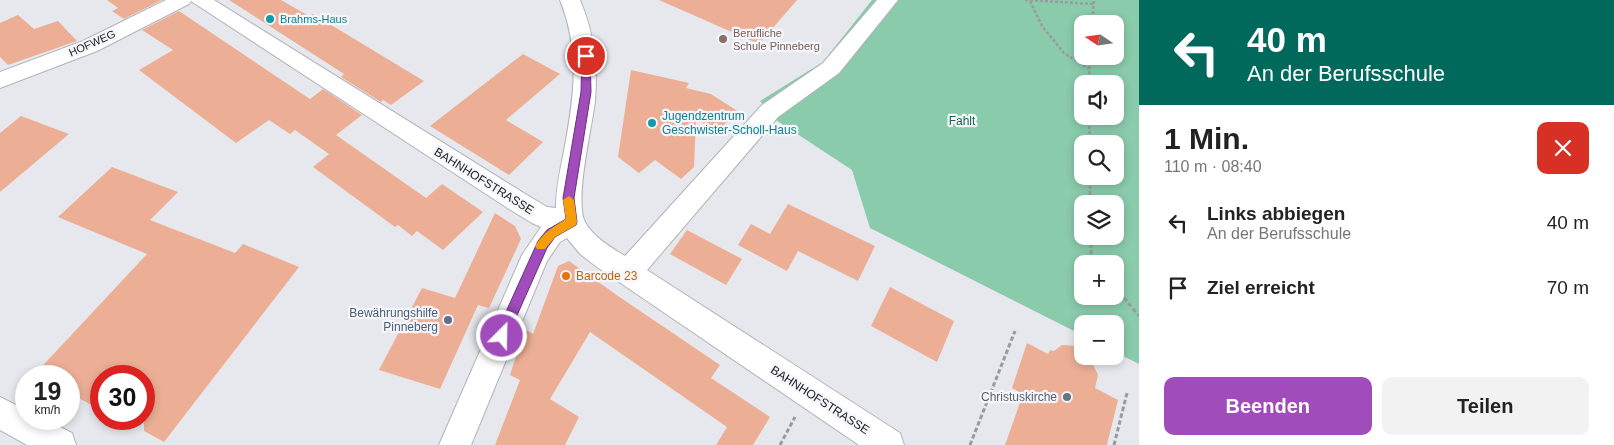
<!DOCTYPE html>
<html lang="de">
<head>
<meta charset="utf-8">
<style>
  :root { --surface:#fff; --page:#f2f2f2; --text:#222; --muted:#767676; --accent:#a04cbb }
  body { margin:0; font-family:Arial,sans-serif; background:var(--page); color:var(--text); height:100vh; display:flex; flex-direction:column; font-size:19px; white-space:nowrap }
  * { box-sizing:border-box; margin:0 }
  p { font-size:16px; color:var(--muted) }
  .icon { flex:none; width:28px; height:28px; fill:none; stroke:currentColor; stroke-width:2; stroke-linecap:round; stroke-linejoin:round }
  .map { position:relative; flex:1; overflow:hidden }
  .sheet { display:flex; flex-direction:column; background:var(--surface); width:475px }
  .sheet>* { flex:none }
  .guide { background:#00695c; color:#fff; overflow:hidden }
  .needle { width:32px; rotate:283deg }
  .buttons { position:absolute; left:1074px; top:15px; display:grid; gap:10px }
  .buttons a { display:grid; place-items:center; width:50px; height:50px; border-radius:10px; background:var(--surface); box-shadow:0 2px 8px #0003; font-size:25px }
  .speed { position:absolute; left:15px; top:365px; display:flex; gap:10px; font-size:25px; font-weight:700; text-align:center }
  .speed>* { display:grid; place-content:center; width:65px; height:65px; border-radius:50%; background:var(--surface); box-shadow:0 2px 8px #0003; line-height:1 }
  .speed small { font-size:12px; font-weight:400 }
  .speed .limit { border:8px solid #d22; background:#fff; color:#111 }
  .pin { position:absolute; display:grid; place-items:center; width:42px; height:42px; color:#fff; margin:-21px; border:2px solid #fff; border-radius:50%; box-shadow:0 1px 5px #0007 }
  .me { position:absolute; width:55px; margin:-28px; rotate:23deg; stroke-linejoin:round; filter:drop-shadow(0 0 4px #0008) }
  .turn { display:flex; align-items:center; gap:18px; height:105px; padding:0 25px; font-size:22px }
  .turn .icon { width:65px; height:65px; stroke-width:2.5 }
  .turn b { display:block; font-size:35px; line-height:42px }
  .round { display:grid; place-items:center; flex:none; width:52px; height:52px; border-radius:10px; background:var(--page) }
  .overview { display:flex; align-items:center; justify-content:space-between; height:85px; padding:0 25px }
  h1 { font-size:30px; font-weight:700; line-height:38px }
  .button { display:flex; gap:10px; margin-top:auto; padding:10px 25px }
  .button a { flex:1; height:58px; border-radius:10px; background:var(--accent); color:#fff; font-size:20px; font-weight:700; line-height:58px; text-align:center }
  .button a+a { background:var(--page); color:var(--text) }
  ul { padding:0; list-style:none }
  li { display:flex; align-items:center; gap:15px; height:65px; padding:0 25px }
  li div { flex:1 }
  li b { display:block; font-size:19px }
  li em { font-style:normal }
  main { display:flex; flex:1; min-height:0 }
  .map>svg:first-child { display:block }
  .forest { fill:#8acbab; fill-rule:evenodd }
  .building { fill:#ecaf95 }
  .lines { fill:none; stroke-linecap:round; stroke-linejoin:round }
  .minor-casing { stroke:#b2b3b9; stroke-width:2 }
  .path-far1 { stroke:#9a9b9f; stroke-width:2.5; stroke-dasharray:3 2; stroke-linecap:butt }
  .path { stroke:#9a9b9f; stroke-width:3; stroke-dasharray:4.5 2.5; stroke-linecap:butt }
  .minor { fill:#fff; fill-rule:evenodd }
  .route { fill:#a04cbb; stroke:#68317a }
  .slow { fill:#f59e0b }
  .culture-dot { fill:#0f9aa8; stroke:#f4f6fc; stroke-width:2 }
  .education-dot { fill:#8d6e63; stroke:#f4f6fc; stroke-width:2 }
  .food-dot { fill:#e8710a; stroke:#f4f6fc; stroke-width:2 }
  .service-dot { fill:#5c6f8a; stroke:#f4f6fc; stroke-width:2 }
  .worship-dot { fill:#6b7280; stroke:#f4f6fc; stroke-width:2 }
  .labels { text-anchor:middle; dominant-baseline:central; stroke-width:4.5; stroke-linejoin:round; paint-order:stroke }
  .far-culture-label { font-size:11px; fill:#0d838f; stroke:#f4f6fc; text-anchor:start }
  .far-education-label { font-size:11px; fill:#785e54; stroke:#f4f6fc; text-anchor:start }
  .far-street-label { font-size:11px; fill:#232325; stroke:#f4f6fc }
  .culture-label { font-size:12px; fill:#0d838f; stroke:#f4f6fc; text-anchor:start }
  .park-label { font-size:12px; fill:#186648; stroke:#f4f6fc }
  .street-label { font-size:12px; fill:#232325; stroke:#f4f6fc }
  .food-label { font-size:12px; fill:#c56008; stroke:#f4f6fc; text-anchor:start }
  .service-label { font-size:12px; fill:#4e5e75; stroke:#f4f6fc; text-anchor:end }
  .worship-label { font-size:12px; fill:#5b616d; stroke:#f4f6fc; text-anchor:end }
</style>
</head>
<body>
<main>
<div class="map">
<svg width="1139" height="445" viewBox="0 0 1139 445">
  <rect width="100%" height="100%" fill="#e7e8ee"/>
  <path class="forest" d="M872,0H1139V364L1115,352V324H1082V335L870,228L852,170L776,120L760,101L823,62ZM1082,24H1115V56H1082ZM1082,84H1115V116H1082ZM1082,144H1115V176H1082ZM1082,204H1115V236H1082ZM1082,264H1115V296H1082Z"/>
  <path class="building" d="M107,0H162L124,19L112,11L118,8Z
    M229,0H281L309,16L313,14L424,81L391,105L383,100L381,102L341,77L344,74Z
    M659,0H797L759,44Z
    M179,11L310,99L323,89L362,115L336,135L426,198L442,184L483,212L443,250L417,231L412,236L398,225L395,227L313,167L329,154L295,130L290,134L269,120L236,143L139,70L173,50L142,30Z
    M18,15L34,29L58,21L77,41L8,65L0,57V23Z
    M523,54L560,74L506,120L543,142L509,175L430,126Z
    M631,70L689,83L686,88L711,94L739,112L717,131L696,119L694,167L681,179L655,160L639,173L618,157Z
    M21,116L69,134L0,192V133Z
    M112,167L178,192L150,220L235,253L243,244L299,267L164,442L144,431V376H101V410L69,393V376H33L147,254L58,217Z
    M788,204L875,246L858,281L798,251L787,271L738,245L751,224L770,234Z
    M495,213L515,226L521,239L489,308L478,305L440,389L379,370L422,288L455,298Z
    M687,230L742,259L726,285L670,254Z
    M569,261L618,296L720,365L711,378L770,417L753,445H716L727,427L590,332L550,399L579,417L565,445H495L520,380L510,375L525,329L533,334L558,266Z
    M890,287L954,321L937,362L871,326Z
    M1027,343L1048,354L1050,350L1054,351L1062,345L1076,346L1082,350V356H1089L1098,375L1095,388L1118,400L1107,445H1005L1023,394L1012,388Z"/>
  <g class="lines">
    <g class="minor-casing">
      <path id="minor" d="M166,0H214L527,195L547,207L556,208C556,189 560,170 564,151C574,97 581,53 560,0H580C594,33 598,65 595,101C592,128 574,200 585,222C593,237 612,248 625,256L762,105L823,63L877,0H898L839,73L778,117L647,270L900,433L904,445H859L597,267L580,254L567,238L560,242L547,261L471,445H439L522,255L541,227L532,223L509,209L191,1L189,4L97,51L0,88V72L83,41Z
        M0,397L26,410V419H44L72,433L76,445H27L0,430Z"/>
    </g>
    <path class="path-far1" d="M1025,0L1094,4
      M1030,1L1042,26L1064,53L1089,69
      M1092,24L1094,0
      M1089,84L1090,56
      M1089,116L1090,144
      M1090,176V195"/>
    <path class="path" d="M1090,194V204
      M1091,236V259L1095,264
      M1115,287L1139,316
      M780,445L795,417
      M970,445L1015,331
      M1114,445L1127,393"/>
    <use href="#minor" class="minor"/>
  </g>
  <path class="route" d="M582,53H586L590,56L591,92L574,198L577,222L576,225L555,237L547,248L506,340L502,342L497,340L495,336L538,241L547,230L566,219L563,198L581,92Z"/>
  <path class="slow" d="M569,196L574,200L577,222L576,225L555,237L545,249H537L535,246C543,233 553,227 566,219L563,200Z"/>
  <g class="culture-dot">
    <circle cx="270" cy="19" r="5"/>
    <circle cx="652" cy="123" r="5"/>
  </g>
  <circle class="education-dot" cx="723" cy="39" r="5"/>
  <circle class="food-dot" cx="566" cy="276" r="5"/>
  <circle class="service-dot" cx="448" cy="320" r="5"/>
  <circle class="worship-dot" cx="1067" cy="397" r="5"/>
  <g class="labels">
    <g class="far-culture-label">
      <text x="280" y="19">Brahms-Haus</text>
    </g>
    <g class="far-education-label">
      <text x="733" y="33">Berufliche<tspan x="733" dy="13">Schule Pinneberg</tspan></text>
    </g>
    <g class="far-street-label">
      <text transform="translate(92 43) rotate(-24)">HOFWEG</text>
    </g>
    <g class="culture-label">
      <text x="662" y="116">Jugendzentrum<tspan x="662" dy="14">Geschwister-Scholl-Haus</tspan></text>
    </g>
    <g class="park-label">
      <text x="962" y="121">Fahlt</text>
    </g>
    <g class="street-label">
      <text transform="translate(484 181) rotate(32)">BAHNHOFSTRASSE</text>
      <text transform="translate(820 400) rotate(33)">BAHNHOFSTRASSE</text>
    </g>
    <g class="food-label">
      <text x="576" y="276">Barcode 23</text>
    </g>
    <g class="service-label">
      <text x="438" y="313">Bewährungshilfe<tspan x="438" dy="14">Pinneberg</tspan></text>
    </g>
    <g class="worship-label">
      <text x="1057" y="397">Christuskirche</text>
    </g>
  </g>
</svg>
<div class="buttons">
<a><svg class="needle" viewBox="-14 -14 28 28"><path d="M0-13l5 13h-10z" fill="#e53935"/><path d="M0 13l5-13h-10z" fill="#767676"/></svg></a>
<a><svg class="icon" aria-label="sound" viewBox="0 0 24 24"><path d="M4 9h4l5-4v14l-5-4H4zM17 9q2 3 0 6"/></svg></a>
<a><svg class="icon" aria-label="search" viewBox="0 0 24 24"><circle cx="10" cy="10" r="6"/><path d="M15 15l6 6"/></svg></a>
<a><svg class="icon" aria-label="layers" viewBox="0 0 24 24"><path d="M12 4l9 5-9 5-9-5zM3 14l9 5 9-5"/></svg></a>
<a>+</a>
<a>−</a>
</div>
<div class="speed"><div>19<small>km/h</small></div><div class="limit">30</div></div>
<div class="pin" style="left:586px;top:56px;background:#d93025"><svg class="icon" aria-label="arrive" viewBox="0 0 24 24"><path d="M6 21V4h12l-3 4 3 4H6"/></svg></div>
<svg class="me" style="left:502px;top:336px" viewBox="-20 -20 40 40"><circle r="17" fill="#a04cbb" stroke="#fff" stroke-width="3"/><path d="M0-11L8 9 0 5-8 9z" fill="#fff"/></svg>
</div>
<section class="sheet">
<div class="guide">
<div class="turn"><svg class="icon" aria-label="left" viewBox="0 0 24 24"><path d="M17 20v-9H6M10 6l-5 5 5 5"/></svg><div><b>40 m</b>An der Berufsschule</div></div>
</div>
<div class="overview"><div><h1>1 Min.</h1><p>110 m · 08:40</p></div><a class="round" style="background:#d93025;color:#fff"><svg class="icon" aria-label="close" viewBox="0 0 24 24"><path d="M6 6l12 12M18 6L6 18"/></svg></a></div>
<ul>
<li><svg class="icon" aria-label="left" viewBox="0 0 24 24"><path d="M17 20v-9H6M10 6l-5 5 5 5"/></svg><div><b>Links abbiegen</b><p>An der Berufsschule</p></div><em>40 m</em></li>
<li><svg class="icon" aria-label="arrive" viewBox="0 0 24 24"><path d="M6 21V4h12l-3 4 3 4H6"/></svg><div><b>Ziel erreicht</b></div><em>70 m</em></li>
</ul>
<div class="button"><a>Beenden</a><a>Teilen</a></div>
</section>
</main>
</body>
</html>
